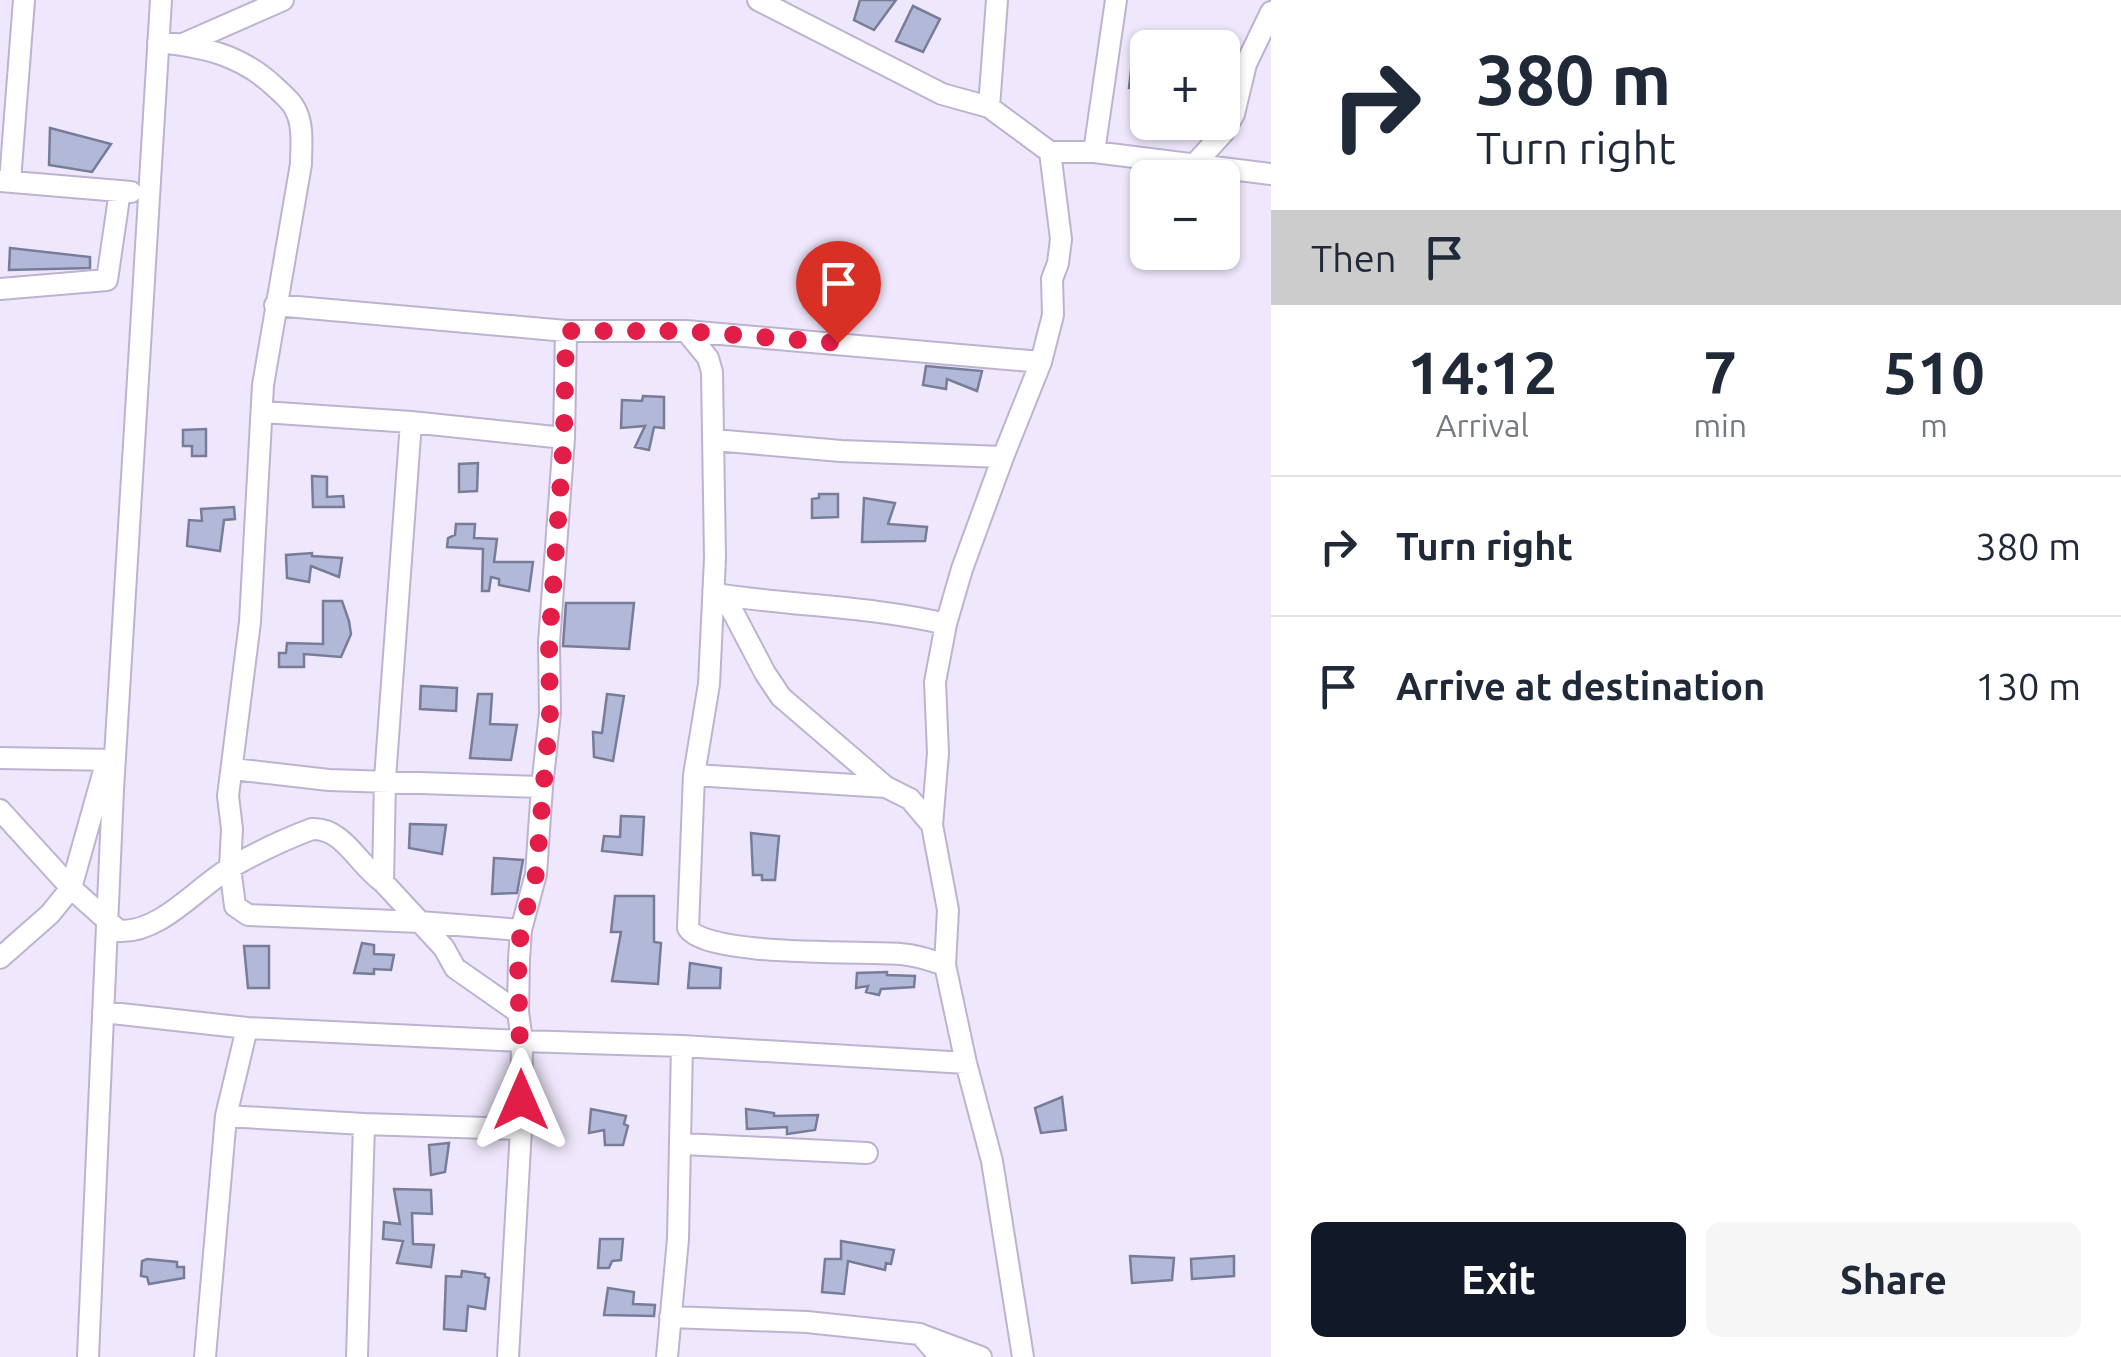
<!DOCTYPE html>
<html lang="en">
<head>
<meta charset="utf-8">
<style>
  :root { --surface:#fff; --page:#f6f6f7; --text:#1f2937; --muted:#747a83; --line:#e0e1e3; --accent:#111827 }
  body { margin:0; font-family:Ubuntu,sans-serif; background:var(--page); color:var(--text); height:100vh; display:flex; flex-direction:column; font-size:38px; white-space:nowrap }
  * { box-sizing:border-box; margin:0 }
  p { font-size:32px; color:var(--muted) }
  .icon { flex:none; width:55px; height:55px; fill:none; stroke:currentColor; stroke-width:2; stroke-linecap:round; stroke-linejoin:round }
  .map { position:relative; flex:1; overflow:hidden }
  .side { display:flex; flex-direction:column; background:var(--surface); width:850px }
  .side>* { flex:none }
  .guide { background:#fff; color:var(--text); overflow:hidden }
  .controls { position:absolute; left:1130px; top:30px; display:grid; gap:20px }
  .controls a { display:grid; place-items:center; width:110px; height:110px; border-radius:15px; background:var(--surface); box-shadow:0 2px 8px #0004; font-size:50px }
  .pin { position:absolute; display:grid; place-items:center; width:85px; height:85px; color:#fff; margin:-102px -42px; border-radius:50% 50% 50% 0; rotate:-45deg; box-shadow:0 0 10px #0007 }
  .pin .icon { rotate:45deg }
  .me { position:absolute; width:110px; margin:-55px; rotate:0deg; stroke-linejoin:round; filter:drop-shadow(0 0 8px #0008) }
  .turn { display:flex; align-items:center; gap:35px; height:210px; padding:0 40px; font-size:45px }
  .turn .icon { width:130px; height:130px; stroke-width:2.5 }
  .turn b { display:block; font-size:70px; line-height:85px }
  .then { display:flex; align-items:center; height:95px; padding:0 40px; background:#0003; gap:20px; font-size:38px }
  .eta { display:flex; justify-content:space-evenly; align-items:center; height:170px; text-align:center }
  .eta b { font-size:60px; font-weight:600; line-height:70px }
  .cta { display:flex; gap:20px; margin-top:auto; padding:20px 40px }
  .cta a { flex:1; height:115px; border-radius:15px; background:var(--accent); color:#fff; font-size:40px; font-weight:600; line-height:115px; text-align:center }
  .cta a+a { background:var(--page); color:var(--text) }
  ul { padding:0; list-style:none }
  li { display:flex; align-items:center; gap:30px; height:140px; padding:0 40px; border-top:2px solid var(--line) }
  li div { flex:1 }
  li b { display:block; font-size:38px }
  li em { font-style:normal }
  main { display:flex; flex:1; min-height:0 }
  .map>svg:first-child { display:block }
  .building { fill:#b2b8d7; stroke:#777c99; stroke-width:2.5 }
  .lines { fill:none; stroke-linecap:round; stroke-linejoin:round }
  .minor-casing { stroke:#beb2d1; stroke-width:24 }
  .minor { stroke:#fff; stroke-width:20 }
  .route { stroke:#e11d48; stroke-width:18; stroke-dasharray:0 32.4 }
</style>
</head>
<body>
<main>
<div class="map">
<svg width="1271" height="1357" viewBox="0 0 1271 1357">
  <rect width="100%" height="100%" fill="#efe7fb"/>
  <path class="building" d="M860,0H896L874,30L854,20Z
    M913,6L940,19L923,52L896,41Z
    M1133,54L1148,56V87L1129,88Z
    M50,128L111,144L92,172L49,165Z
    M10,248L90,257V268L9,270Z
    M926,366L982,371L977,391L947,379L946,389L923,385Z
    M643,396L664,397V428L654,427L649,450L635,447L645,426L621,428L622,400L642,401Z
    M206,429V456H192V446H183V430Z
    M478,463L477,491L459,492V464Z
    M312,476L327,477V497L343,496L344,507H313Z
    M819,494H838V517L812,518V499L819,498Z
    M864,498L895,503L888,524L927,527L925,541L862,542Z
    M234,507L235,519L224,520L220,551L187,546L189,520L202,521L201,509Z
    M456,524H475L474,538L497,539L494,562H533L529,591L499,585V579L491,577L489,591H482L483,549L447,547L448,538L455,535Z
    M312,553V556L342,558L339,577L311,566L309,582L287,578L286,555Z
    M323,601H342L349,621L351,634L341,657L304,654V667H279V653H286L287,643L323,644Z
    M566,603H634L629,649L563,646Z
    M421,686L457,688L456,711L420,709Z
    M478,694H492L490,724L517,725L511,760L470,758Z
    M607,694L624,696L613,761L594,757L593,732L602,733Z
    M621,816L644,817L642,855L602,851L604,836L620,837Z
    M410,824L446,825L442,854L409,848Z
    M751,833L779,836L775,880H762V875H753Z
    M494,858L523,860L517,893L492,894Z
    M615,896H654V942L661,943L658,984L612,981L621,932H611Z
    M362,943L374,945V954L394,955L391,970L374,969V974L354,973Z
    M244,946H269V988H248Z
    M690,963L721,968L720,988H688Z
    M887,972V975L915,976L914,987L881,989L879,995L866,992L868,986L856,988L857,973Z
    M1062,1097L1066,1130L1041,1133L1035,1108Z
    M591,1109L626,1116L624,1124L628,1126L623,1145H605L604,1130L589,1133Z
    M746,1109L774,1113V1116L818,1115L815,1130L787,1134V1127L747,1129Z
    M449,1143L445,1172L431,1175L429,1145Z
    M394,1189L431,1190L432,1214L412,1213L413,1244L434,1245L431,1267L397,1263L403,1241L383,1239L384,1222L400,1224Z
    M600,1239H623L621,1260L612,1261L609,1268H598Z
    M841,1241L894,1250L891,1264L886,1263L885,1270L848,1261L844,1294L822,1292L825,1259H841Z
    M1130,1256L1174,1258L1172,1280L1132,1283Z
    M1234,1256V1276L1192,1279L1191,1259Z
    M147,1259L177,1262V1267H184V1278L149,1284L147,1277L141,1276L142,1261Z
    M462,1271L485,1274V1277L489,1278L485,1309L468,1306L466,1331L444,1329L446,1276L461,1277Z
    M608,1288L634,1292L633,1304L655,1305L654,1316L604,1315Z"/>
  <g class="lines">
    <g class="minor-casing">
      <path id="minor" d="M158,42C202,46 241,55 274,86C281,93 291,100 295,109C304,125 301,146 301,164L263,385L250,622L228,796L232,829L230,867L235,906L248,915L420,922L521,930
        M183,44L283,0
        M989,107L997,0
        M1050,152H1094L1271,174
        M1094,152L1116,0
        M1193,166L1224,132L1234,114L1246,64L1271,12
        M1,181L131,192
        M10,181L24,0
        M0,289L107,280L120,191
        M275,305L566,331H686L1041,362
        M686,331L708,358L712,372L715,558L709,684L694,775L688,928C706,957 863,951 900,954C916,955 930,960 945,965
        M263,412L411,422
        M714,440L841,451L1003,457L1041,362L1053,315L1052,279L1058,263L1061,239L1050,152L989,107L942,94L758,0
        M716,594C792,606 871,606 946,624
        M724,595L765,673L781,697L886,787
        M0,758L115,760
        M233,769L329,780L542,787L550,713L549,643L564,438L566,331
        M694,775L886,787L910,799L932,825L948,910L945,965L966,1063L992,1161L1023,1357
        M0,810L71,888L119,931C162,933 199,885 233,866C258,852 285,839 312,829C343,827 359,866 383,882
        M932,825L938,753L935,682L946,624L962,569L1003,457
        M0,958L50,914L71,888L105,767
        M103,1012L247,1028L522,1041L518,1012L519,959L521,930L536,874L542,787
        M518,1012L455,968L444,948L383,882L385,779L411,422L564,438
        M226,1116L364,1124
        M683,1144L867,1153
        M670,1317L807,1322L920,1334L940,1357
        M922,1335L981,1357
        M88,1357L113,790L161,0
        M205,1357L226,1116L247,1028
        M357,1357L364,1124L521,1129
        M508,1357L521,1129L522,1041L682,1046L966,1063
        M667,1357L678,1239L682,1046"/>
    </g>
    <use href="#minor" class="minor"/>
  </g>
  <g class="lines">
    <path class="route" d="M521,1100L518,959L521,930L536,874L550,713L549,644L564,438L566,331H686L838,343"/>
  </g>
</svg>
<div class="controls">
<a>+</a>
<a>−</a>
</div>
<div class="pin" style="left:838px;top:343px;background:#d93025"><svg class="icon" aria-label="arrive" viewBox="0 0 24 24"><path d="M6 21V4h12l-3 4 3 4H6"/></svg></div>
<svg class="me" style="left:521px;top:1100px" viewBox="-20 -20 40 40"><path d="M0-17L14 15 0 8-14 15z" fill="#e11d48" stroke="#fff" stroke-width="4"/></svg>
</div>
<section class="side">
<div class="guide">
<div class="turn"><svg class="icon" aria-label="right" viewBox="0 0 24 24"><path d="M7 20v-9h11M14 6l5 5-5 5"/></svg><div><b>380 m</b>Turn right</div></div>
<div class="then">Then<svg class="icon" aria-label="arrive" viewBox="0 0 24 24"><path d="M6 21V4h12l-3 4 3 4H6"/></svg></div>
</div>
<div class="eta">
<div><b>14:12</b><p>Arrival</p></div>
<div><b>7</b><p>min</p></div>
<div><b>510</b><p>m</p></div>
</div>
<ul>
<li><svg class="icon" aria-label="right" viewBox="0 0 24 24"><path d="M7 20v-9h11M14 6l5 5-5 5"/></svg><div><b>Turn right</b></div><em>380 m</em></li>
<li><svg class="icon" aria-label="arrive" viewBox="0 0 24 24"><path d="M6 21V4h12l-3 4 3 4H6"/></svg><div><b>Arrive at destination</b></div><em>130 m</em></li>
</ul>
<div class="cta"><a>Exit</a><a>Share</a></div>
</section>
</main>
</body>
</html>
